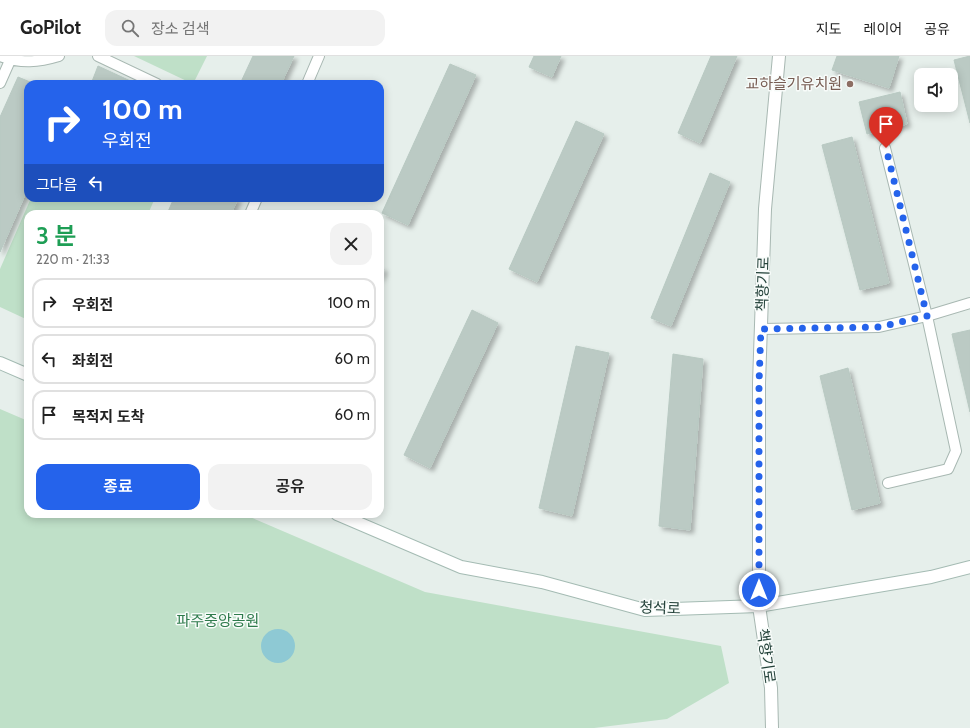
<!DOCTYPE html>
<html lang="ko">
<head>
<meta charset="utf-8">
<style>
  :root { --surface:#fff; --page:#f2f2f2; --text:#222; --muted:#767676; --line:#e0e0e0; --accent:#2563eb }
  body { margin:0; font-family:Cabin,"Noto Sans KR",sans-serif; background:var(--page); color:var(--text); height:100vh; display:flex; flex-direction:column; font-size:15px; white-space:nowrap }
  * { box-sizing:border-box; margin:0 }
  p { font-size:13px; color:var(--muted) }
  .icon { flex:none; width:22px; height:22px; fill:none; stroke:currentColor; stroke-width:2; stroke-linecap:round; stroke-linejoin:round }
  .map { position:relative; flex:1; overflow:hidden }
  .sheet { position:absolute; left:24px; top:154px; width:360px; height:308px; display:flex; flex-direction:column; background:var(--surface); border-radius:12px; box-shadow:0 2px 10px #0003 }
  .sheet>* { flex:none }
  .top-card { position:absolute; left:24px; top:24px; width:360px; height:122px; border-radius:12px; box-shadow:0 2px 10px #0003; background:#2563eb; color:#fff; overflow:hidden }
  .controls { position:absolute; left:914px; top:12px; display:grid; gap:8px }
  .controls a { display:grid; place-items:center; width:44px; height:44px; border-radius:8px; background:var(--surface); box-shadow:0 2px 10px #0003; font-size:20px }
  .pin { position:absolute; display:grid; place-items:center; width:34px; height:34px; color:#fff; margin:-41px -17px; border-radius:50% 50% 50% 0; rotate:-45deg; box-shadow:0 0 4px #0007 }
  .pin .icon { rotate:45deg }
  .me { position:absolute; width:44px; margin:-22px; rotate:0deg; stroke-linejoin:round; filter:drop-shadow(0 0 3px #0008) }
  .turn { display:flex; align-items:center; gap:14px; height:84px; padding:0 12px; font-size:18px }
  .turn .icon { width:52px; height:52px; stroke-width:2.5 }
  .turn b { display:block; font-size:28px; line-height:34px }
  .then { display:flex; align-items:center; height:38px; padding:0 12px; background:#0003; gap:8px; font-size:15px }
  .round { display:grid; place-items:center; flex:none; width:42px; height:42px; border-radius:12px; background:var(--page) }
  .summary { display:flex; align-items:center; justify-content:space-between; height:68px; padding:0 12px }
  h1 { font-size:24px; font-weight:600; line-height:30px; color:#1e9e55 }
  .primary-button { display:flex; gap:8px; margin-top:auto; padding:8px 12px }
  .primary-button a { flex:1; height:46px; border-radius:12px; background:var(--accent); color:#fff; font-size:16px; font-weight:600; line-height:46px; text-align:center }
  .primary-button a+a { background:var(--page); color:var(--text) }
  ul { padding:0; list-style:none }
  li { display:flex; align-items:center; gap:12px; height:50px; margin:0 8px 6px; padding:0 4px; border:2px solid var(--line); border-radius:12px }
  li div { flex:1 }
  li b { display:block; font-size:15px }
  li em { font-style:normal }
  header { display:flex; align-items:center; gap:24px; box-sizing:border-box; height:56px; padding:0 20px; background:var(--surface); border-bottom:1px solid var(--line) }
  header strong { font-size:19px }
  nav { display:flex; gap:22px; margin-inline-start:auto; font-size:14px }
  .search { width:280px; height:36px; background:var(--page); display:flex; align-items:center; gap:10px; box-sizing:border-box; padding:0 14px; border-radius:12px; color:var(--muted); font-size:15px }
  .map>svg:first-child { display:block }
  .green { fill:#bfe0c8 }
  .water { fill:#8ec9d4 }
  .building { fill:#bbcac4; stroke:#b8c9c2; filter:url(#shadow) }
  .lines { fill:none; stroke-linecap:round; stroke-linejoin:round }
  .service-casing { stroke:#a8b8b2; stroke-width:12 }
  .tertiary-casing { stroke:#a8b8b2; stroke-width:14 }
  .secondary-casing { stroke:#a4bbb3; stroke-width:14 }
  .service { stroke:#fff; stroke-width:10 }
  .tertiary { stroke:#fff; stroke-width:12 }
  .secondary { stroke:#fff; stroke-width:12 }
  .route { stroke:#2563eb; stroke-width:7; stroke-dasharray:0 12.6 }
  .education-dot { fill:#8d6e63; stroke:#f7fbf9; stroke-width:1.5 }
  .labels { text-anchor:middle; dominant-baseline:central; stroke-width:3; stroke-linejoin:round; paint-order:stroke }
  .education-label { font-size:15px; fill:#785e54; stroke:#f7fbf9; text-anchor:end }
  .street-label { font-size:15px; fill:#24423a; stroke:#f7fbf9 }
  .park-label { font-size:15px; fill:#2d7a4b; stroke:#f7fbf9 }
</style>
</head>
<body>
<header>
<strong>GoPilot</strong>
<div class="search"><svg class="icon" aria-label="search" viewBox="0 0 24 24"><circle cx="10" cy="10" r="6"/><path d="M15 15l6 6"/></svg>장소 검색</div>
<nav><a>지도</a><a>레이어</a><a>공유</a></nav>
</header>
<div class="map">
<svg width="970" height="672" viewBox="0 0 970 672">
  <defs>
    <filter id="shadow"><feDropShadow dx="3.5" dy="3.5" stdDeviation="2" flood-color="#0004"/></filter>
  </defs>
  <rect width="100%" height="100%" fill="#e6efeb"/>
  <path class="green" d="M134,0H207L193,28Z
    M31,142H155L148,158H28V264L0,251V213Z
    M0,353L28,365V458H243L425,536L721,590L729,627L667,663L594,672H0Z"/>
  <path class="water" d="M261 590a17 17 0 1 1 34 0a17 17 0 1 1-34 0Z"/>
  <path class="building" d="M253,0H294L281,28H240Z
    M534,0H561L552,21L529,11Z
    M711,0H737L700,87L678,77Z
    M837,0H899L889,32L832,14Z
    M970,0V67L954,4Z
    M450,8L476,19L408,169L382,157Z
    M98,10L137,28H91Z
    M18,21L35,28H28V132L0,196V61Z
    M900,36L907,68L867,78L859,46Z
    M576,65L604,78L537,226L509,213Z
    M852,81L889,227L860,234L822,89Z
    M710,117L730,126L671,270L651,262Z
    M174,142H238L231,158H167Z
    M380,211L384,213L380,223Z
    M472,254L498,267L430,412L404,399Z
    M970,274V356L952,278Z
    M576,290L609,297L572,460L539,452Z
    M673,298L703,303L690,474L659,470Z
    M848,312L880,447L852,454L820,320Z"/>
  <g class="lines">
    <g class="service-casing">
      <path id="service" d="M0,0C21,8 39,6 59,0
        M98,0L157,28
        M0,27L12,0
        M307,28L319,0
        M885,92L927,260L956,395L948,413L888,427
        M250,158L257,142
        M761,273L879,271L927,260L970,247"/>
    </g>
    <g class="tertiary-casing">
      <path id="tertiary" d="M772,672L771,632L759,550V327L765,153L779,0"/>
    </g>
    <g class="secondary-casing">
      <path id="secondary" d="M0,307L28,319
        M337,458L461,511L542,526L645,554L759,550L931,521L970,511"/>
    </g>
    <use href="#service" class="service"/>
    <use href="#tertiary" class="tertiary"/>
    <use href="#secondary" class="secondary"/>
  </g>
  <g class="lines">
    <path class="route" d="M759,534V327L761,273L879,271L927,260L886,92"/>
  </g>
  <circle class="education-dot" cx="850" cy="28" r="4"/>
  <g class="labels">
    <g class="education-label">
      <text x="842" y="28">교하슬기유치원</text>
    </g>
    <g class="street-label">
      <text transform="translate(763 228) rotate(-88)">책향기로</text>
      <text transform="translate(660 552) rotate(2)">청석로</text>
      <text transform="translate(766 600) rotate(82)">책향기로</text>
    </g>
    <g class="park-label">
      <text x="218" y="565">파주중앙공원</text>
    </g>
  </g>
</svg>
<div class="controls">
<a><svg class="icon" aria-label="sound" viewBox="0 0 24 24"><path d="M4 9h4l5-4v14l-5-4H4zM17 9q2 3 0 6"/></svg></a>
</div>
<div class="pin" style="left:886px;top:92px;background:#d93025"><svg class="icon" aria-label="arrive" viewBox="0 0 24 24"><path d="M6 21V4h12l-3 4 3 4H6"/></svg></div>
<svg class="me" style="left:759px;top:534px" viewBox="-20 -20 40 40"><circle r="17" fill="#2563eb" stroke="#fff" stroke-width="3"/><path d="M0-11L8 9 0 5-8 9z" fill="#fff"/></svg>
<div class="top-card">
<div class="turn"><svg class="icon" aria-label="right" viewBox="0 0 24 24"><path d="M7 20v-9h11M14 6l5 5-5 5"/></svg><div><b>100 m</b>우회전</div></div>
<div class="then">그다음<svg class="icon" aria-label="left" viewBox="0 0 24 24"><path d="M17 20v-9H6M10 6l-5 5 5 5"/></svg></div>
</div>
<section class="sheet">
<div class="summary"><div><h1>3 분</h1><p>220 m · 21:33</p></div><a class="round"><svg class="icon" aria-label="close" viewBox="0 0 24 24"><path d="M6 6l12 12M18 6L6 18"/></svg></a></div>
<ul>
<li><svg class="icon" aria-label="right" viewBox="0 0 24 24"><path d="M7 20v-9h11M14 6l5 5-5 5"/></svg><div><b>우회전</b></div><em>100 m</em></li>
<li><svg class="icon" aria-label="left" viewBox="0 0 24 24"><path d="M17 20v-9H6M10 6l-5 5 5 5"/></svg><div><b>좌회전</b></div><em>60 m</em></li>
<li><svg class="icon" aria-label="arrive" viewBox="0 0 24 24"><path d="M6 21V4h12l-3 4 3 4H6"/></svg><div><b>목적지 도착</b></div><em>60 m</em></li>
</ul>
<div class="primary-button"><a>종료</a><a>공유</a></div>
</section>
</div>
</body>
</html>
